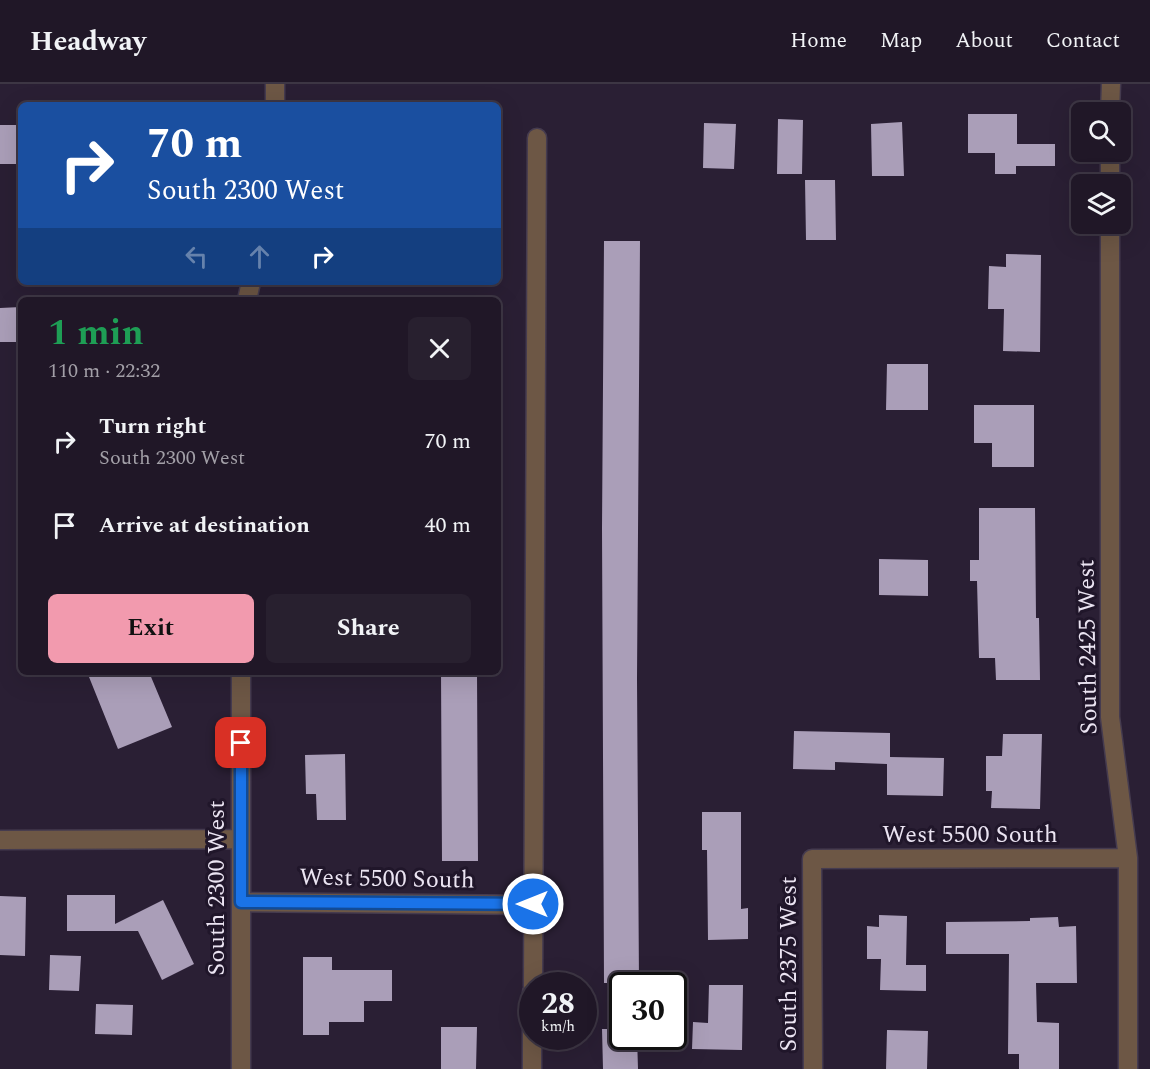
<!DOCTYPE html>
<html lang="en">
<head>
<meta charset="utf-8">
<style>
  :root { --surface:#201727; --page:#28202f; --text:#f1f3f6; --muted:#a29fa7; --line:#3d3644; --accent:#f29aae }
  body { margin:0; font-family:Spectral,serif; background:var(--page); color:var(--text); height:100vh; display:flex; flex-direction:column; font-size:22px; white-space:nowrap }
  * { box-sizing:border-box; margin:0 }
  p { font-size:20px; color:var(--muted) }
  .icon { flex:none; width:33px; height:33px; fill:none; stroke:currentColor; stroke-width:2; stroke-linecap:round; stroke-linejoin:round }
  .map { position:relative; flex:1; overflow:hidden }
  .panel { position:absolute; left:18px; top:213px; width:483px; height:378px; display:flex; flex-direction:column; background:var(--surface); border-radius:9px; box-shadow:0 6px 24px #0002,0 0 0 2px var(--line) }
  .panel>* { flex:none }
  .guide { position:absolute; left:18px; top:18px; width:483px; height:183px; border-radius:9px; box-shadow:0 6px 24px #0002,0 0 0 2px var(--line); background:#1a4fa0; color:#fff; overflow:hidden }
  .tools { position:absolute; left:1071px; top:18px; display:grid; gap:12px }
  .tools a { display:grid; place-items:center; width:60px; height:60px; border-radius:9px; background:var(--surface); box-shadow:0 6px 24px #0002,0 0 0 2px var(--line); font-size:30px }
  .speed { position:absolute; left:519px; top:888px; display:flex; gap:12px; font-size:30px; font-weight:700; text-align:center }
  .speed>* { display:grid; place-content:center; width:78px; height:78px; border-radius:50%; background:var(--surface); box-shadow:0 6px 24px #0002,0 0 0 2px var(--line); line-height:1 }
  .speed small { font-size:15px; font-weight:400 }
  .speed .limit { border:3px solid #111; border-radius:9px; background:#fff; color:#111 }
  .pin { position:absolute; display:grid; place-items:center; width:51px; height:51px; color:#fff; margin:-26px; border-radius:12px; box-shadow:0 3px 9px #0006 }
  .me { position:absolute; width:66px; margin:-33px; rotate:270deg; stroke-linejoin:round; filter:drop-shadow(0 0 4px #0008) }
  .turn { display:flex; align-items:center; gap:21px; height:126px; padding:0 30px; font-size:27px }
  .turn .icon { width:78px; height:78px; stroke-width:2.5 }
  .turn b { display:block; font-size:42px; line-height:51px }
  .lanes { display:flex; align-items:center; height:57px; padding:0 30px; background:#0003; justify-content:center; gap:30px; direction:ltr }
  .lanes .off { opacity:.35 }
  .round { display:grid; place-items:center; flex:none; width:63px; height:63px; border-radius:9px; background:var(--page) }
  .head { display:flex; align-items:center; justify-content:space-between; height:102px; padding:0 30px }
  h1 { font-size:36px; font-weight:700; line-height:45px; color:#1e9e55 }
  .cta { display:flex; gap:12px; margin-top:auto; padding:12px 30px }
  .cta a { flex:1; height:69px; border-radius:9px; background:var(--accent); color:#111; font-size:24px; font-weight:700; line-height:69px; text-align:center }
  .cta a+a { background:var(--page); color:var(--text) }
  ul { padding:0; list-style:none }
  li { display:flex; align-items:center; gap:18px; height:84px; padding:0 30px }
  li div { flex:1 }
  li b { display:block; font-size:22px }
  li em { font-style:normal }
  header { display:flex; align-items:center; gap:36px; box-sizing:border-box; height:84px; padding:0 30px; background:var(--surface); border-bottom:2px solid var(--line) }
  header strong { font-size:28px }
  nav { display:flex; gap:33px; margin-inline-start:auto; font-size:21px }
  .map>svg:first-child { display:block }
  .building { fill:#aa9eb8 }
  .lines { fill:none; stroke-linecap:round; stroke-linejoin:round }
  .minor-casing { stroke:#453b4f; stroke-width:21 }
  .minor { stroke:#6d5745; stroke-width:18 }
  .route-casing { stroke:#114b97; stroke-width:15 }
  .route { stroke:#1a73e8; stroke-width:10 }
  .labels { text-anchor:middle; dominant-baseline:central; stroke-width:6; stroke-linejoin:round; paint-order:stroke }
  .street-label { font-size:24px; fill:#ebe4f2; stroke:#20162a }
</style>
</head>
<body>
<header>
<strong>Headway</strong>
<nav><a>Home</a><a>Map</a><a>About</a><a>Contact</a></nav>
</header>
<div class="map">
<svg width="1150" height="985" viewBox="0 0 1150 985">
  <rect width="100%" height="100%" fill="#2a1f34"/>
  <path class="building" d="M968,30H1017V60H1055V82H1016V90H995V69H968Z
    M778,35L803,36L802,90H777Z
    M902,38L904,92H872L871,40Z
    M704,39L736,40L734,85L703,84Z
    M0,41H21V80H0Z
    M805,96H835L836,156H806Z
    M604,157H640L637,595L639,899H604L602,445Z
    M1006,170L1041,171L1040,268L1003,267L1004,225H988L989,182L1006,183Z
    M21,223V258H0V224Z
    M887,280H928V326H886Z
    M974,321H1034V383H992V359H974Z
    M979,424H1035L1036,534H1039L1040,596H996L995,574H979L977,497H970V476H979Z
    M879,475L928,476V512L879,511Z
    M87,588H149L172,643L118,665Z
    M441,588H477L478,777H442Z
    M794,647L890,649V673L944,674L943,712L887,711V680L835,678V686L793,685Z
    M1003,650H1042L1040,725L991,724L992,707H986V672H1002Z
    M345,670L346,736H317L316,710H306L305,671Z
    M702,728H741V825L748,824V855L708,856L707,766H702Z
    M67,811H115V840L163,816L194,880L162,896L138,847H67Z
    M0,812L26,813L25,872L0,871Z
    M879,831L907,832L906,881H926V907L880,906L881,875H867V842L879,843Z
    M1058,833L1059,843L1076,842L1077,899H1036L1037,938L1059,939V985H1019V970H1008L1009,870H946V838L1030,837V834Z
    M50,871L81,872L79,907L49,906Z
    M303,873H332V886H392V917H364V938H329V951H303Z
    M709,901H743L742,966L692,965L693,938L708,939Z
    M96,920L133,921L132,951L95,950Z
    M441,943H477L476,985H441Z
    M602,945H622V952H637L638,985H603Z
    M887,946L928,947L927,985H886Z"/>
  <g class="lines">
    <g class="minor-casing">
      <path id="minor" d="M275,21V0
        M1110,28L1111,0
        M1110,100V68
        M1110,140V633L1128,774V985
        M247,216L251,198
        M0,756L241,755
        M241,818L533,821
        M533,902L537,54
        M241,985V588
        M532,985V908
        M813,985L812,775L1128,774"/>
    </g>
    <use href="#minor" class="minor"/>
  </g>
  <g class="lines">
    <g class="route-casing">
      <path id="route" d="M241,659V818L533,820"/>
    </g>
    <use href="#route" class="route"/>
  </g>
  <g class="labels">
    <g class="street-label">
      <text transform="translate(1088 563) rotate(-91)">South 2425 West</text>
      <text x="970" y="751">West 5500 South</text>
      <text transform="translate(387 795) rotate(1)">West 5500 South</text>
      <text transform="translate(217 804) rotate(-90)">South 2300 West</text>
      <text transform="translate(789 880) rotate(-90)">South 2375 West</text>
    </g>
  </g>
</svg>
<div class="tools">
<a><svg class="icon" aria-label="search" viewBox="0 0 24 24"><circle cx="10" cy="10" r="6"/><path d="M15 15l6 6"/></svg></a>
<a><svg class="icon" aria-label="layers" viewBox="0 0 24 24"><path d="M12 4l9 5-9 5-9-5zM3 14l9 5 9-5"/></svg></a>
</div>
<div class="speed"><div>28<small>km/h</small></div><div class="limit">30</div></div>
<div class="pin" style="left:241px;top:659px;background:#d93025"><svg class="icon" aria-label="arrive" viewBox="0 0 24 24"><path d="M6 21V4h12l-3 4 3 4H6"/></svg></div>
<svg class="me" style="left:533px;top:820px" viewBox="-20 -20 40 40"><circle r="17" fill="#1a73e8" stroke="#fff" stroke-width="3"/><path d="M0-11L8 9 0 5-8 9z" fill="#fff"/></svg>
<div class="guide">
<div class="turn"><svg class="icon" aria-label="right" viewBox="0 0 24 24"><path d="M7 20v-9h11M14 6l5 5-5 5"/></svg><div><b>70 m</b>South 2300 West</div></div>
<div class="lanes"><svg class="icon off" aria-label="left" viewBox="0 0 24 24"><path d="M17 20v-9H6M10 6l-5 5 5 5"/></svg><svg class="icon off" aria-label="ahead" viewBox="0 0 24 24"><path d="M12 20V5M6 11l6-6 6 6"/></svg><svg class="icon" aria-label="right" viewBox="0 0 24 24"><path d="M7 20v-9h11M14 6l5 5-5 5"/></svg></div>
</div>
<section class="panel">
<div class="head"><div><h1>1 min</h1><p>110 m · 22:32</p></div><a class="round"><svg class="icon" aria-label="close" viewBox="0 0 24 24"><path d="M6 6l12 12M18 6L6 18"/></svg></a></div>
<ul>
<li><svg class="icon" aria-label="right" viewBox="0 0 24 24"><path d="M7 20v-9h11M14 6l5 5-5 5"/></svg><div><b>Turn right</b><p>South 2300 West</p></div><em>70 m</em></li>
<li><svg class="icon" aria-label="arrive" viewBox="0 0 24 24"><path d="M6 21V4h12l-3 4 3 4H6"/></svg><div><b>Arrive at destination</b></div><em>40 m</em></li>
</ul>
<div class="cta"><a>Exit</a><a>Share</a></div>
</section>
</div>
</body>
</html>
